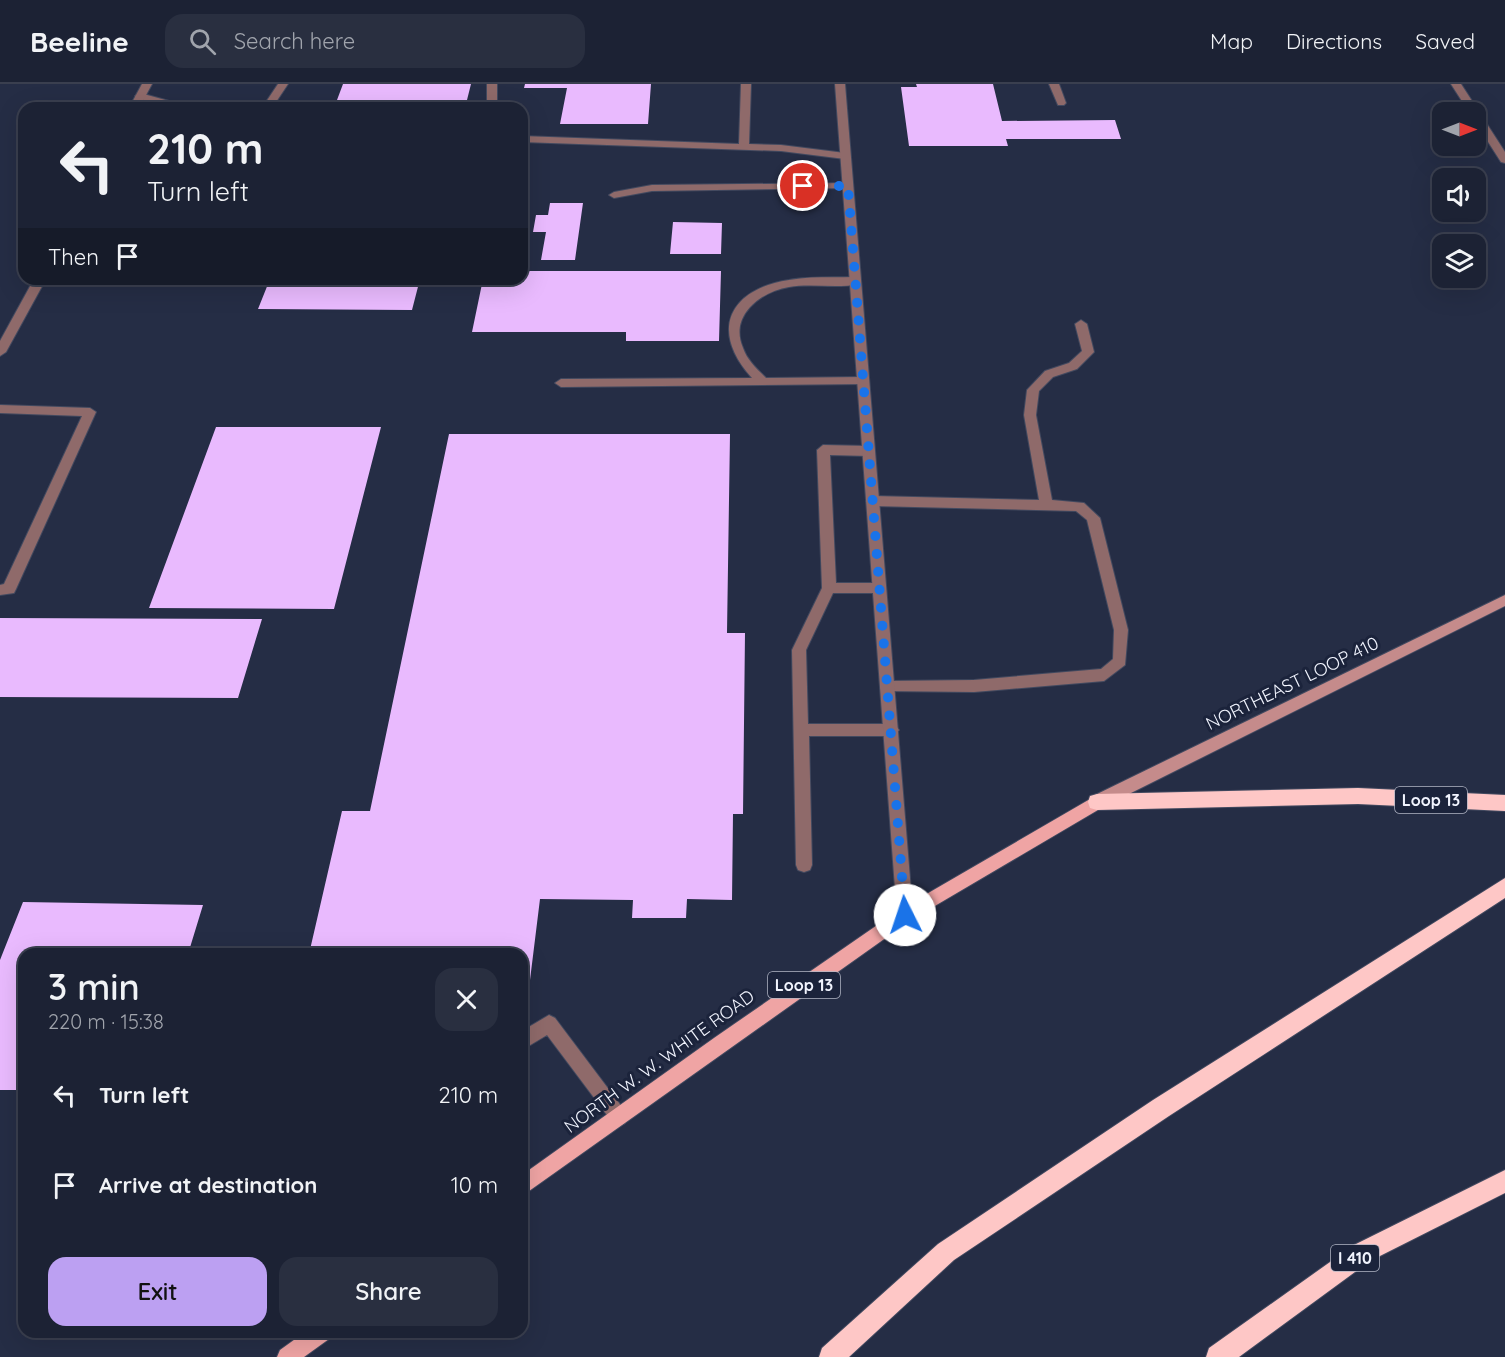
<!DOCTYPE html>
<html lang="en">
<head>
<meta charset="utf-8">
<style>
  :root { --surface:#1c2234; --page:#292f40; --text:#f1f3f6; --muted:#a0a4ac; --line:#3a3f4f; --accent:#bca0f2 }
  body { margin:0; font-family:Quicksand,sans-serif; background:var(--page); color:var(--text); height:100vh; display:flex; flex-direction:column; font-size:22px; white-space:nowrap }
  * { box-sizing:border-box; margin:0 }
  p { font-size:20px; color:var(--muted) }
  .icon { flex:none; width:33px; height:33px; fill:none; stroke:currentColor; stroke-width:2; stroke-linecap:round; stroke-linejoin:round }
  .map { position:relative; flex:1; overflow:hidden }
  .sheet { position:absolute; left:18px; top:864px; width:510px; height:390px; display:flex; flex-direction:column; background:var(--surface); border-radius:18px; box-shadow:0 6px 24px #0002,0 0 0 2px var(--line) }
  .sheet>* { flex:none }
  .hud { position:absolute; left:18px; top:18px; width:510px; height:183px; border-radius:18px; box-shadow:0 6px 24px #0002,0 0 0 2px var(--line); background:#1c2234; color:var(--text); overflow:hidden }
  .needle { width:39px; rotate:90deg }
  .fabs { position:absolute; left:1432px; top:18px; display:grid; gap:12px }
  .fabs a { display:grid; place-items:center; width:54px; height:54px; border-radius:12px; background:var(--surface); box-shadow:0 6px 24px #0002,0 0 0 2px var(--line); font-size:30px }
  .pin { position:absolute; display:grid; place-items:center; width:51px; height:51px; color:#fff; margin:-26px; border:3px solid #fff; border-radius:50%; box-shadow:0 2px 6px #0007 }
  .me { position:absolute; width:66px; margin:-33px; rotate:356deg; stroke-linejoin:round; filter:drop-shadow(0 0 4px #0008) }
  .turn { display:flex; align-items:center; gap:21px; height:126px; padding:0 30px; font-size:27px }
  .turn .icon { width:78px; height:78px; stroke-width:2.5 }
  .turn b { display:block; font-size:42px; line-height:51px }
  .then { display:flex; align-items:center; height:57px; padding:0 30px; background:#0003; gap:12px; font-size:22px }
  .round { display:grid; place-items:center; flex:none; width:63px; height:63px; border-radius:18px; background:var(--page) }
  .overview { display:flex; align-items:center; justify-content:space-between; height:102px; padding:0 30px }
  h1 { font-size:36px; font-weight:600; line-height:45px }
  .button { display:flex; gap:12px; margin-top:auto; padding:12px 30px }
  .button a { flex:1; height:69px; border-radius:18px; background:var(--accent); color:#111; font-size:24px; font-weight:600; line-height:69px; text-align:center }
  .button a+a { background:var(--page); color:var(--text) }
  ul { padding:0; list-style:none }
  li { display:flex; align-items:center; gap:18px; height:90px; padding:0 30px }
  li div { flex:1 }
  li b { display:block; font-size:22px }
  li em { font-style:normal }
  header { display:flex; align-items:center; gap:36px; box-sizing:border-box; height:84px; padding:0 30px; background:var(--surface); border-bottom:2px solid var(--line) }
  header strong { font-size:28px }
  nav { display:flex; gap:33px; margin-inline-start:auto; font-size:21px }
  .search { width:420px; height:54px; background:var(--page); display:flex; align-items:center; gap:15px; box-sizing:border-box; padding:0 21px; border-radius:18px; color:var(--muted); font-size:22px }
  .map>svg:first-child { display:block }
  .building { fill:#e9bafe }
  .lines { fill:none; stroke-linecap:round; stroke-linejoin:round }
  .lane-casing { stroke:#42495f; stroke-width:2 }
  .street-casing { stroke:#42495f; stroke-width:2 }
  .secondary-casing { stroke:#42495f; stroke-width:2 }
  .primary-casing { stroke:#42495f; stroke-width:2 }
  .highway-casing { stroke:#42495f; stroke-width:2 }
  .lane { fill:#8f6a6a; fill-rule:evenodd }
  .street { fill:#8f6a6a; fill-rule:evenodd }
  .secondary { fill:#c58b8b; fill-rule:evenodd }
  .primary { fill:#efa4a4; fill-rule:evenodd }
  .highway { fill:#fec7c6; fill-rule:evenodd }
  .route { stroke:#1a73e8; stroke-width:10; stroke-dasharray:0 18 }
  .labels { text-anchor:middle; dominant-baseline:central; stroke-width:6; stroke-linejoin:round; paint-order:stroke }
  .shield { fill:#1b233b; stroke:#b1b5c4; stroke-width:1.5 }
  .shield-label { font-size:16px; font-weight:bold; fill:#f1f4fe }
  .street-label { font-size:18px; fill:#f1f4fe; stroke:#1b233b }
</style>
</head>
<body>
<header>
<strong>Beeline</strong>
<div class="search"><svg class="icon" aria-label="search" viewBox="0 0 24 24"><circle cx="10" cy="10" r="6"/><path d="M15 15l6 6"/></svg>Search here</div>
<nav><a>Map</a><a>Directions</a><a>Saved</a></nav>
</header>
<div class="map">
<svg width="1505" height="1273" viewBox="0 0 1505 1273">
  <rect width="100%" height="100%" fill="#252d45"/>
  <path class="building" d="M343,0H471L465,24H334Z
    M525,0H651L648,40H560L567,4H524Z
    M916,0H993L1002,37L1115,36L1121,55H1006L1008,62H909L901,3H917Z
    M550,119H583L575,176H541L546,148H533L536,131H548Z
    M673,138L722,139L721,170H670Z
    M522,187H721L719,257H626V248H472L483,195H522Z
    M270,195H420L412,226L258,225Z
    M216,343H381L334,525L149,524Z
    M449,350H730L727,549H745L743,730H733L732,816L687,815L686,834H632L633,816L540,815L530,896H522V870H309L342,727H370Z
    M0,534L262,535L238,614L0,613Z
    M23,818L203,821L188,870H24V1006H0V876Z"/>
  <g class="lines">
    <g class="lane-casing">
      <path id="lane" d="M278,0H288L272,24H262Z
        M487,0H497V24H487Z
        M741,0H751L749,60L781,61L845,69L850,72L845,75L781,67L522,58V52L739,60Z
        M1049,0H1059L1066,19L1064,21H1058Z
        M1451,0H1461L1505,68V79L1501,78L1476,39V28H1469Z
        M140,9L180,20L182,24H172L137,14L135,12Z
        M848,99L852,100V104L652,107L614,114L609,111L614,108L652,101Z
        M855,193L859,194V200C836,205 812,199 789,203C760,208 729,232 743,264C747,276 757,285 766,294L863,293L867,294V300L561,303L555,299L561,295L752,294C709,247 729,205 789,196C811,192 833,194 855,193Z
        M1081,236L1087,240L1094,268L1077,285L1053,293L1039,307L1036,331L1052,416L1084,419L1100,434L1128,546L1125,581L1104,597L974,608L882,607L880,603L882,599L887,597L974,596L1101,585L1113,575L1114,546L1087,436L1076,427L873,422L866,417L873,412L1039,416L1024,331L1027,306L1045,287L1069,279L1082,267L1075,240Z
        M0,321L90,324L96,328L16,505L14,509L0,511V501L4,500L82,332L0,329Z
        M823,361L869,362L875,367L869,372L830,371L836,499H879L886,504L879,509H833L806,566L808,640H891L896,642L899,646L896,650L891,652H809L812,781L810,786L804,788L798,786L796,781L792,566L822,504L817,366Z
        M549,931L555,934L625,1027L628,1033L625,1039L619,1042L613,1039L547,951L522,966V947Z"/>
    </g>
    <g class="street-casing">
      <path id="street" d="M142,0H152L139,24H129Z
        M835,0H845L913,831L911,836L905,839L899,836L897,831Z
        M34,195H46L6,268L0,272V257Z"/>
    </g>
    <g class="secondary-casing">
      <path id="secondary" d="M1505,511V522L1103,723L1097,725L1091,723L1089,718L1091,713Z"/>
    </g>
    <g class="primary-casing">
      <path id="primary" d="M1097,711L1103,713L1105,718L1103,723L911,836L522,1112V1091L714,954L899,826Z
        M305,1248H332L329,1255L304,1273H277L280,1266Z"/>
    </g>
    <g class="highway-casing">
      <path id="highway" d="M1358,704L1505,711V727L1358,720L1097,726L1090,724L1088,718L1090,712L1097,710Z
        M1505,794V814L1169,1032L954,1176L849,1273H819L822,1264L938,1160L1153,1016Z
        M1505,1086V1109L1370,1177L1239,1273H1206L1209,1264L1354,1161Z"/>
    </g>
    <use href="#lane" class="lane"/>
    <use href="#street" class="street"/>
    <use href="#secondary" class="secondary"/>
    <use href="#primary" class="primary"/>
    <use href="#highway" class="highway"/>
  </g>
  <g class="lines">
    <path class="route" d="M803,102H848L905,831"/>
  </g>
  <g class="labels">
    <g class="shield">
      <rect x="1395" y="703" width="72" height="26" rx="4.5"/>
      <rect x="768" y="888" width="72" height="26" rx="4.5"/>
      <rect x="1331" y="1161" width="48" height="26" rx="4.5"/>
    </g>
    <g class="shield-label">
      <text x="1431" y="716">Loop 13</text>
      <text x="804" y="901">Loop 13</text>
      <text x="1355" y="1174">I 410</text>
    </g>
    <g class="street-label">
      <text transform="translate(1292 599) rotate(-26)">NORTHEAST LOOP 410</text>
      <text transform="translate(659 977) rotate(-36)">NORTH W. W. WHITE ROAD</text>
    </g>
  </g>
</svg>
<div class="fabs">
<a><svg class="needle" viewBox="-14 -14 28 28"><path d="M0-13l5 13h-10z" fill="#e53935"/><path d="M0 13l5-13h-10z" fill="#a0a4ac"/></svg></a>
<a><svg class="icon" aria-label="sound" viewBox="0 0 24 24"><path d="M4 9h4l5-4v14l-5-4H4zM17 9q2 3 0 6"/></svg></a>
<a><svg class="icon" aria-label="layers" viewBox="0 0 24 24"><path d="M12 4l9 5-9 5-9-5zM3 14l9 5 9-5"/></svg></a>
</div>
<div class="pin" style="left:803px;top:102px;background:#d93025"><svg class="icon" aria-label="arrive" viewBox="0 0 24 24"><path d="M6 21V4h12l-3 4 3 4H6"/></svg></div>
<svg class="me" style="left:905px;top:831px" viewBox="-20 -20 40 40"><circle r="19" fill="#fff"/><path d="M0-13L10 11 0 6-10 11z" fill="#1a73e8"/></svg>
<div class="hud">
<div class="turn"><svg class="icon" aria-label="left" viewBox="0 0 24 24"><path d="M17 20v-9H6M10 6l-5 5 5 5"/></svg><div><b>210 m</b>Turn left</div></div>
<div class="then">Then<svg class="icon" aria-label="arrive" viewBox="0 0 24 24"><path d="M6 21V4h12l-3 4 3 4H6"/></svg></div>
</div>
<section class="sheet">
<div class="overview"><div><h1>3 min</h1><p>220 m · 15:38</p></div><a class="round"><svg class="icon" aria-label="close" viewBox="0 0 24 24"><path d="M6 6l12 12M18 6L6 18"/></svg></a></div>
<ul>
<li><svg class="icon" aria-label="left" viewBox="0 0 24 24"><path d="M17 20v-9H6M10 6l-5 5 5 5"/></svg><div><b>Turn left</b></div><em>210 m</em></li>
<li><svg class="icon" aria-label="arrive" viewBox="0 0 24 24"><path d="M6 21V4h12l-3 4 3 4H6"/></svg><div><b>Arrive at destination</b></div><em>10 m</em></li>
</ul>
<div class="button"><a>Exit</a><a>Share</a></div>
</section>
</div>
</body>
</html>
